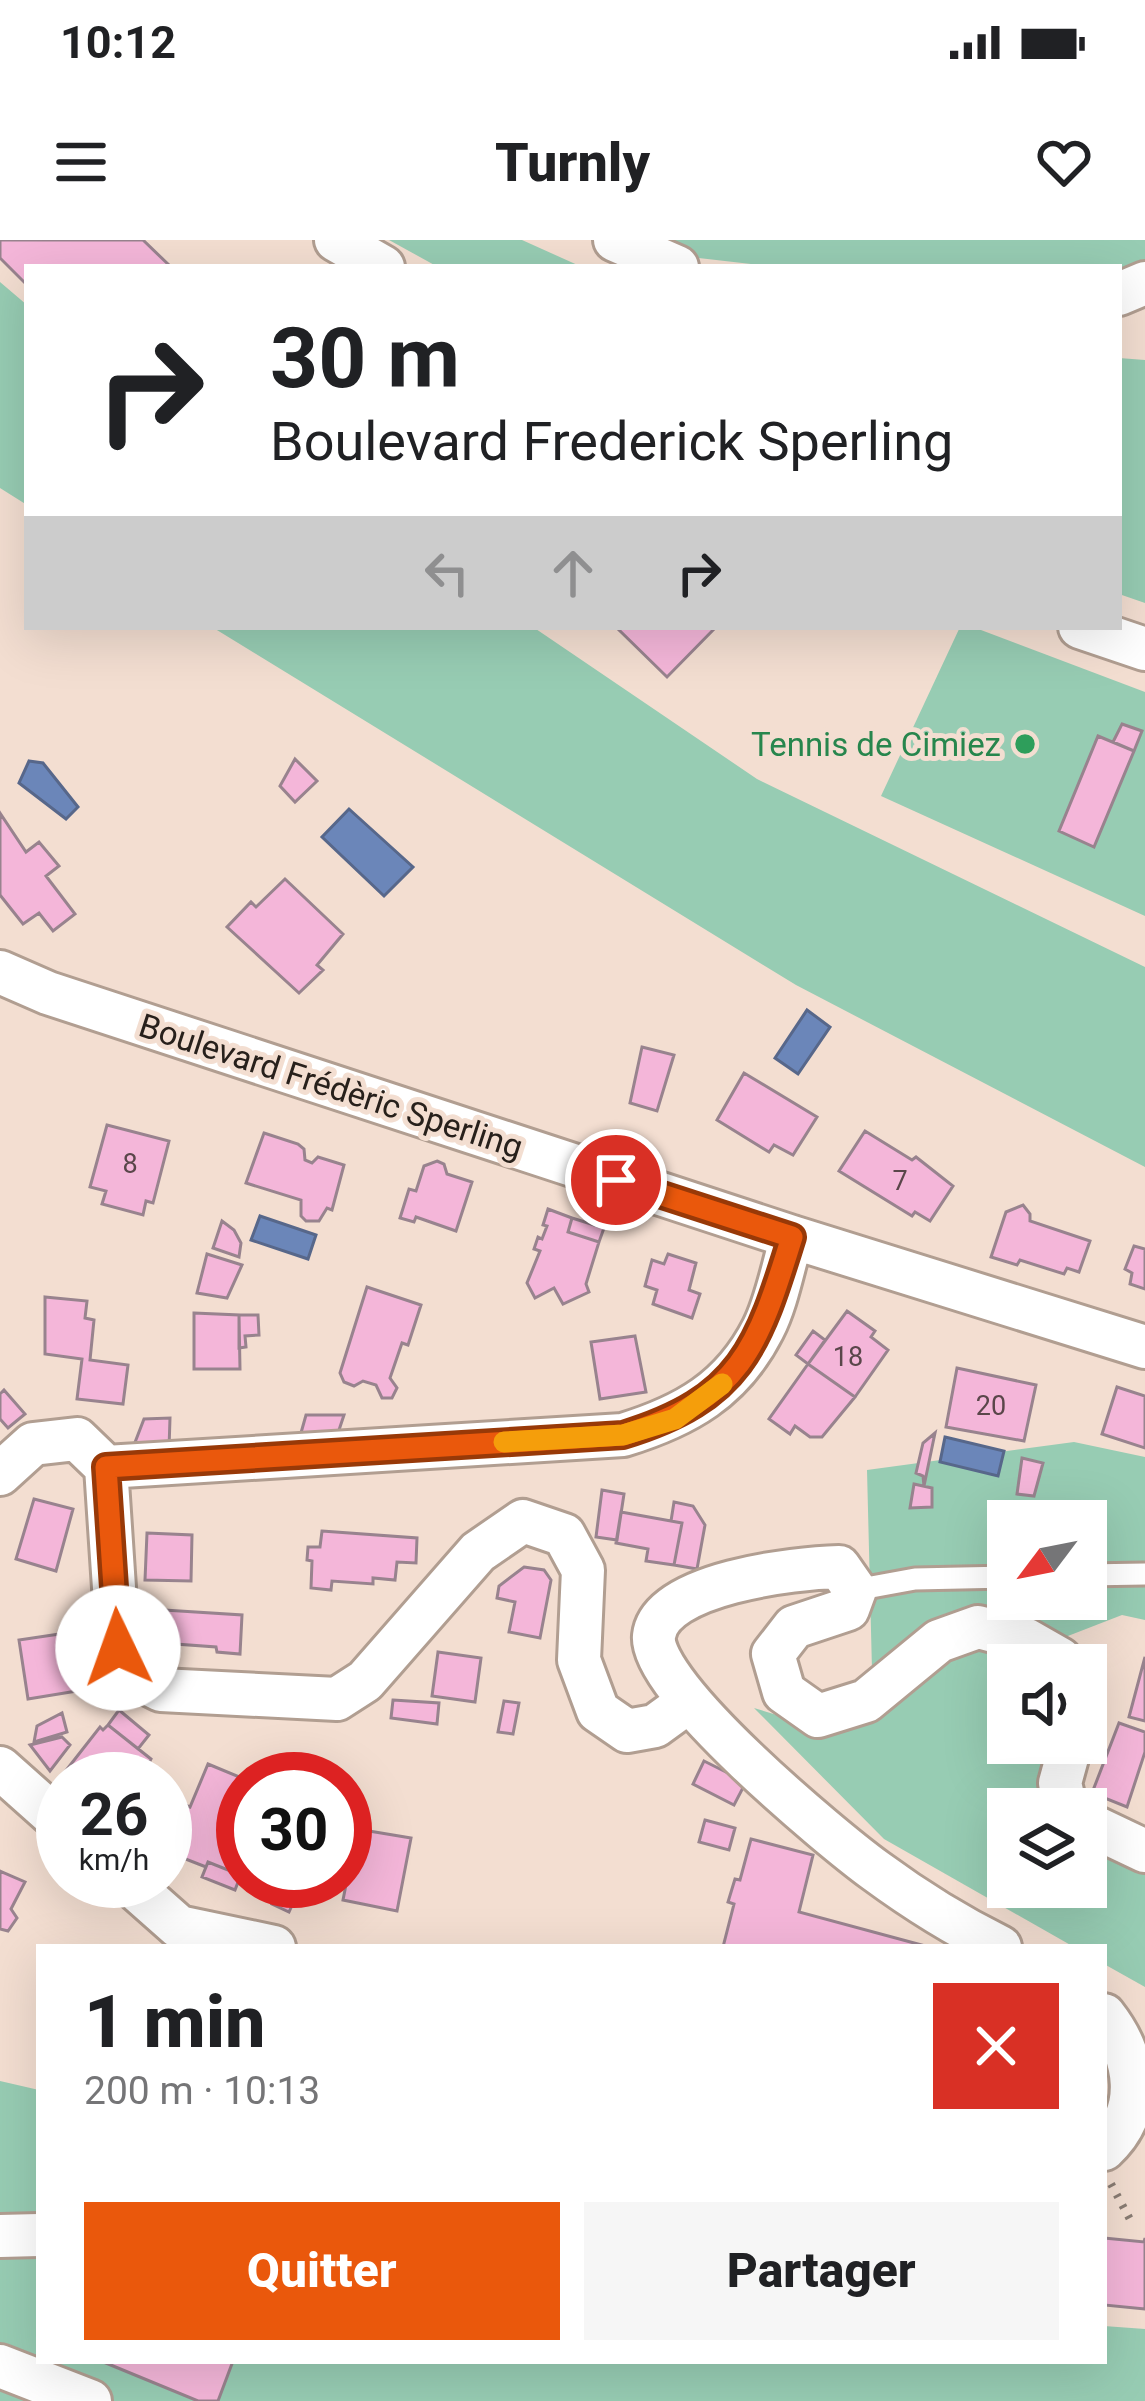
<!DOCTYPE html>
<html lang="fr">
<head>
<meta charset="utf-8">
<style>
  :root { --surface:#fff; --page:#f6f6f6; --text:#202124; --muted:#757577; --accent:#ea580c }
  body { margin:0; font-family:Roboto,sans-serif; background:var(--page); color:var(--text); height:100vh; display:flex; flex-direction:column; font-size:45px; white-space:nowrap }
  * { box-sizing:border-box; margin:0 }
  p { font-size:39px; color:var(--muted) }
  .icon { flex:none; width:66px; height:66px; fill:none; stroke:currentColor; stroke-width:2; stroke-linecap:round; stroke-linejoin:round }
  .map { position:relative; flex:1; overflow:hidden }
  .drawer { position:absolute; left:36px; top:1704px; width:1071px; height:420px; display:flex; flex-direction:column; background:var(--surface); border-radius:0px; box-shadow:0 12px 48px #0002 }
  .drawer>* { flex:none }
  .hud { position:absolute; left:24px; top:24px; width:1098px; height:366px; border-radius:0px; box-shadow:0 12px 48px #0002; background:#fff; color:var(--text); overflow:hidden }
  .needle { width:78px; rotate:238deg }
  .tools { position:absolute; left:987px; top:1260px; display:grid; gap:24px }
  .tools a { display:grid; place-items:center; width:120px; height:120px; border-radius:0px; background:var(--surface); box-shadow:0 12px 48px #0002; font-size:60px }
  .speed { position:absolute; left:36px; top:1512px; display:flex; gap:24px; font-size:60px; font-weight:700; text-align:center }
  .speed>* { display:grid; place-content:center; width:156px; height:156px; border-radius:50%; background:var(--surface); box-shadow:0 12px 48px #0002; line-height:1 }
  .speed small { font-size:30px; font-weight:400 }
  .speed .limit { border:18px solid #d22; background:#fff; color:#111 }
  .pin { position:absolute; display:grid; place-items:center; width:102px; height:102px; color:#fff; margin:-51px; border:6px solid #fff; border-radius:50%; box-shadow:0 3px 12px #0007 }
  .me { position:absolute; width:132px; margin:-66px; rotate:357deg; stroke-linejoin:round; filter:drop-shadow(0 0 9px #0008) }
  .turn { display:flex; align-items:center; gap:42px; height:252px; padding:0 48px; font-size:54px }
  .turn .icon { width:156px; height:156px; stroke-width:2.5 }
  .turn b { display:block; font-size:84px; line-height:102px }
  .lanes { display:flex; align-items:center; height:114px; padding:0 48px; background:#0003; justify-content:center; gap:60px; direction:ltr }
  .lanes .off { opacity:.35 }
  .round { display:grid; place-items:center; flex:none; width:126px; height:126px; border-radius:0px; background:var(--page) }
  .overview { display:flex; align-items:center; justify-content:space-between; height:204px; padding:0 48px }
  h1 { font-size:72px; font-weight:800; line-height:90px }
  .action { display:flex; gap:24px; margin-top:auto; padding:24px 48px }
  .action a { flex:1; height:138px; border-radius:0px; background:var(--accent); color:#fff; font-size:48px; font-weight:800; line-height:138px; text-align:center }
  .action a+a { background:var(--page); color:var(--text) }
  .status { display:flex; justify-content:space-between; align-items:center; height:84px; padding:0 60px; background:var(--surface); direction:ltr }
  .status svg { height:33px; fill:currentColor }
  header { display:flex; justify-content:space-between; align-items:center; height:156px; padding:0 48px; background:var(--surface); font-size:54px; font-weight:800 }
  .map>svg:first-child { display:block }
  .green { fill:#97ccb3; fill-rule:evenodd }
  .water { fill:#6b86b9; stroke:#57678a; stroke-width:3 }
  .building { fill:#f4b6d9; stroke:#98838e; stroke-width:3 }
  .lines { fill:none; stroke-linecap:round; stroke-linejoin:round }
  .lane-casing { stroke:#b19e91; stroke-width:27 }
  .street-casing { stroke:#b19e91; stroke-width:48 }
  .path { stroke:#897c73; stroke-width:8; stroke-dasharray:3 9; stroke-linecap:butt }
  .lane { stroke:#fff; stroke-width:21 }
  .street { stroke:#fff; stroke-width:42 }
  .route-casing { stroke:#983908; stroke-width:30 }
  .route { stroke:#ea580c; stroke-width:21 }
  .slow { stroke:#f59e0b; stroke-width:21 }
  .leisure-dot { fill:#2e9e5b; stroke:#f3ded1; stroke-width:4.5 }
  .labels { text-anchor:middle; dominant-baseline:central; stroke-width:10; stroke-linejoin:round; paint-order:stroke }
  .number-label { font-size:27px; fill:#5a464a }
  .leisure-label { font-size:33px; fill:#27864d; stroke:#f3ded1; text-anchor:end }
  .street-label { font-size:33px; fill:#27201b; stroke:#f3ded1 }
</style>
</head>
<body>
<div class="status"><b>10:12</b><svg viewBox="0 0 49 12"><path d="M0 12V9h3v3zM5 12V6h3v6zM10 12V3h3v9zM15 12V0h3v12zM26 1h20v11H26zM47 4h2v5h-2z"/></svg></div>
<header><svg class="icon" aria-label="menu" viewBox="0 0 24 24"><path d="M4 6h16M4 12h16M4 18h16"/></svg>Turnly<svg class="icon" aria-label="heart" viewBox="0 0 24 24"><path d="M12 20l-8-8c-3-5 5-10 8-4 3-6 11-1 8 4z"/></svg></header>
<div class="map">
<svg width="1145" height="2161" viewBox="0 0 1145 2161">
  <rect width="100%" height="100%" fill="#f3ded1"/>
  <path class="green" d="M389,0H522L582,27H438Z
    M653,0H1145V32L1119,40V27H776L690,17Z
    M0,42L27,65V265L0,248Z
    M1119,118L1145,120V363L1119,354Z
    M212,387H533L757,539L1145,727V927L796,745Z
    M960,387H973L1145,452V676L881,556Z
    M1074,1202L1145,1217V1380L1122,1375L1037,1408L1049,1425H1008V1503H1054L1041,1569H1008V1647H1086V1599L1145,1635V1747L1104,1724V1707H1074L884,1599L754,1468L810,1485L873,1470L867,1230ZM1008,1281H1086V1359H1008Z
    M0,1841L39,1850V2121H1104V2086L1145,2089V2161H0Z"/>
  <path class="water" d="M29,521L43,523L78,567L66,579L19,543Z
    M349,569L413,627L384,656L322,597Z
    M807,770L830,787L798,834L775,818Z
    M260,976L316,995L308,1019L251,1000Z
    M945,1197L1004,1211L998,1236L940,1222Z"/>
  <path class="building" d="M0,0H143L171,27H27V45L0,18Z
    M616,387H716L667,437Z
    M1122,484L1142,491L1134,511L1113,502Z
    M1098,496L1134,511L1094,607L1059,591Z
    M295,519L317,541L295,562L280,546Z
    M0,573L26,612L39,602L59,626L46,636L75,674L53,691L39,673L23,684L0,655Z
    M285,639L343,694L317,725L323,730L299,753L227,687L251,662L256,667Z
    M642,807L674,815L657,871L630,863Z
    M744,833L817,877L793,915L774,905L769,912L717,880Z
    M107,885L169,901L153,963L146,961L143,975L102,964L106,951L90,947Z
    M865,891L912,920L916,917L953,946L930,981L915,972L912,976L839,931Z
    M264,893L298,904L304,909L305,920L312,923L318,917L344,925L332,970L327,968L319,981H306L301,976V960L246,943Z
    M437,921L444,924L447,934L472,942L456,991L416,977L414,982L400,978L409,949L416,951L424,926Z
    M1023,965L1030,974V981L1090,1001L1079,1032L1067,1028L1064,1034L1020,1020L1017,1025L991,1017L1006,972Z
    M548,969L572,978L568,992L599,1002L586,1044L589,1052L563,1064L554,1048L535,1058L527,1043L540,1011L534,1009L538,997L542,999L547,986L543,985Z
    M572,978L604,988L599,1002L568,992Z
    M222,981L234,990L241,1003L239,1017L213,1008Z
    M1134,1006L1145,1009V1049L1130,1044L1132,1033L1125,1029Z
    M207,1014L242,1025L227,1058L197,1053Z
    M668,1014L696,1023L689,1050L700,1054L692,1078L653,1064L657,1050L645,1046L652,1020L664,1024Z
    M367,1047L421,1065L408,1105L402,1103L390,1138L397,1148L392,1158H382L376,1145L363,1141L354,1146L344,1142L340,1133Z
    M45,1057L87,1061L85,1078L94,1080L90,1120L128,1125L123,1164L77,1159L82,1119L45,1114Z
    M847,1071L875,1091L871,1097L888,1110L855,1157L808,1124Z
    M194,1073L239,1075L240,1129H194Z
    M239,1075H258L259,1095L245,1096L246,1107L239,1108Z
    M813,1091L825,1100L808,1124L796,1115Z
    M635,1096L646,1152L600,1159L591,1102Z
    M808,1124L855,1157L822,1197H810L795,1186L790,1194L769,1179Z
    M957,1128L1036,1145L1024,1201L946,1187Z
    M1117,1147L1145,1156V1208L1102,1194Z
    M4,1150L25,1174L8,1188L0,1179V1154Z
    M306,1175H344L336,1199L299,1200Z
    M170,1178L169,1209L134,1205L144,1179Z
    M935,1193L924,1246L923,1236L916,1233L923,1203Z
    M1022,1218L1043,1223L1034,1256L1017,1254Z
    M914,1244L932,1248V1267L910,1268Z
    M602,1250L624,1254L617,1300L596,1297Z
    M34,1259L73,1269L56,1331L16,1319Z
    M674,1262L693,1266L705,1285L697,1329L674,1325L682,1283L671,1281Z
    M621,1272L682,1283L674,1325L646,1321L648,1309L616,1303Z
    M322,1291L417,1298L416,1323L397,1322L395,1340L373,1338V1344L332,1341L331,1350L311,1348L312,1321L307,1320L308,1307H320Z
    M147,1293L192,1295L191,1341L145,1340Z
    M524,1327L544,1330L551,1340L540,1398L509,1392L515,1362L497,1358L499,1346Z
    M164,1370L242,1375L240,1414L217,1412L216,1407L162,1403Z
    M73,1392L83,1450L28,1459L19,1400Z
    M438,1412L481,1418L475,1462L432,1456Z
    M1145,1417V1481L1129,1477Z
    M393,1460L439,1463L437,1484L391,1478Z
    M504,1461L519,1463L513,1494L498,1492Z
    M119,1470L149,1495L138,1509L108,1485Z
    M62,1473L67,1492L34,1502L37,1486Z
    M1119,1483L1145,1492V1512L1127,1567L1092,1553Z
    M108,1485L151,1519L141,1539H72L64,1533L100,1487L103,1490Z
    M62,1497L70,1505L50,1531L30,1505Z
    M704,1521L746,1542L734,1565L693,1544Z
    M208,1524L242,1538L227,1576L243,1582V1605L233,1632L208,1622L206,1627L165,1611V1547L176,1551L172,1560L190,1567Z
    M705,1580L735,1588L729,1610L699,1602Z
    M357,1589L411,1598L397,1671L343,1660Z
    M751,1599L813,1615L799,1672L929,1707H723L734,1664L728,1662L735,1639L740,1640Z
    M243,1605V1629L235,1650L202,1637L208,1622L233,1632Z
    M0,1631L25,1642L11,1669L17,1678L8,1691L0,1689Z
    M283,1641H303L289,1672L272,1664Z
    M1104,1998L1144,2002L1145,1998V2069L1104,2065Z
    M101,2121H233L218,2161H198Z"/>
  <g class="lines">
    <g class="lane-casing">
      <path id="lane" d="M1086,1335L1145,1334
        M855,1350L915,1339L1008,1337"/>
    </g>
    <g class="street-casing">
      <path id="street" d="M336,0L383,27
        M615,0L677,27
        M1119,54L1145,43
        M1080,387L1145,409
        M0,732L48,753L792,997L1145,1107
        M106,1227L623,1195C685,1176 732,1150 763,1089C777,1062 783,1026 792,997
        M0,1234L33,1204L77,1199L106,1227L118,1408L139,1439L161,1450L337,1459L365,1441L478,1312L523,1281L564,1295L583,1330L579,1420L598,1471L627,1491L655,1486L688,1462
        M0,1528L63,1584
        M1066,1569L1060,1543L1071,1503
        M1086,1583L1145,1611
        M127,1641L179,1687L274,1707
        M1000,1707C957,1686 914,1659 876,1631C832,1599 648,1446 654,1396C660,1343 795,1328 839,1327L855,1350L848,1369L794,1387L773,1414L784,1452L818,1476L866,1461L939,1401L978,1387L1025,1399L1060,1419L1063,1425
        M1104,1775C1137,1817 1145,1871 1104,1909
        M0,1996L39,1995
        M0,2126L90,2161"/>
    </g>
    <path class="path" d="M1111,1944L1133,1985"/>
    <use href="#lane" class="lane"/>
    <use href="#street" class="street"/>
  </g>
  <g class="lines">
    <g class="route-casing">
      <path id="route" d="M118,1408L106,1227L623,1195C741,1159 758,1107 792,997L616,940"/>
    </g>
    <use href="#route" class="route"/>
    <path class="slow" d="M504,1202L623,1195L675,1179L722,1144"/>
  </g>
  <circle class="leisure-dot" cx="1025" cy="504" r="12"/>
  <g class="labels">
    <g class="number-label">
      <text x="130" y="924">8</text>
      <text x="900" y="941">7</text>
      <text x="848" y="1117">18</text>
      <text x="991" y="1166">20</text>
    </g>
    <g class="leisure-label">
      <text x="1001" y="504">Tennis de Cimiez</text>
    </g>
    <g class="street-label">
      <text transform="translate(331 846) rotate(18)">Boulevard Frédèric Sperling</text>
    </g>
  </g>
</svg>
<div class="tools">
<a><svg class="needle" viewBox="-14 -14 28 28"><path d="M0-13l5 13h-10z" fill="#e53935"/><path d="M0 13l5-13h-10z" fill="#757577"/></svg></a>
<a><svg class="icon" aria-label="sound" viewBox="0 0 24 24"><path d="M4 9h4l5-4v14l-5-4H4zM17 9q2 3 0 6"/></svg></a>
<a><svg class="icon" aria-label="layers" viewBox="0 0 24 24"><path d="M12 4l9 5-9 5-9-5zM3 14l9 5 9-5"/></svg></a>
</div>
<div class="speed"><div>26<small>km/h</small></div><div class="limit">30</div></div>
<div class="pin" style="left:616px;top:940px;background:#d93025"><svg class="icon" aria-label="arrive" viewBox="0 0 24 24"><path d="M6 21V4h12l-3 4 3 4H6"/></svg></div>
<svg class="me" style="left:118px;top:1408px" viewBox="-20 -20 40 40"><circle r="19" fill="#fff"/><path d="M0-13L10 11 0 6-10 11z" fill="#ea580c"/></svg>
<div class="hud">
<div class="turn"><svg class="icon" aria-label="right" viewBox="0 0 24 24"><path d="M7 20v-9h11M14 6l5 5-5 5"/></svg><div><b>30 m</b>Boulevard Frederick Sperling</div></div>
<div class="lanes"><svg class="icon off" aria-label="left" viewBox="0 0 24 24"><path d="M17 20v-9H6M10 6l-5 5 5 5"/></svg><svg class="icon off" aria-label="ahead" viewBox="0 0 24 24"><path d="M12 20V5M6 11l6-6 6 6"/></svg><svg class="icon" aria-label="right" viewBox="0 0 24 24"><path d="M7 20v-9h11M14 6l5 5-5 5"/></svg></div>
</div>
<section class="drawer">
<div class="overview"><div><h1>1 min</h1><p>200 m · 10:13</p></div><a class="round" style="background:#d93025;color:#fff"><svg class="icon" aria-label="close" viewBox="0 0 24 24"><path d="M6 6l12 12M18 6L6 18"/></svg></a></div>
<div class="action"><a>Quitter</a><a>Partager</a></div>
</section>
</div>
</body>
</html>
